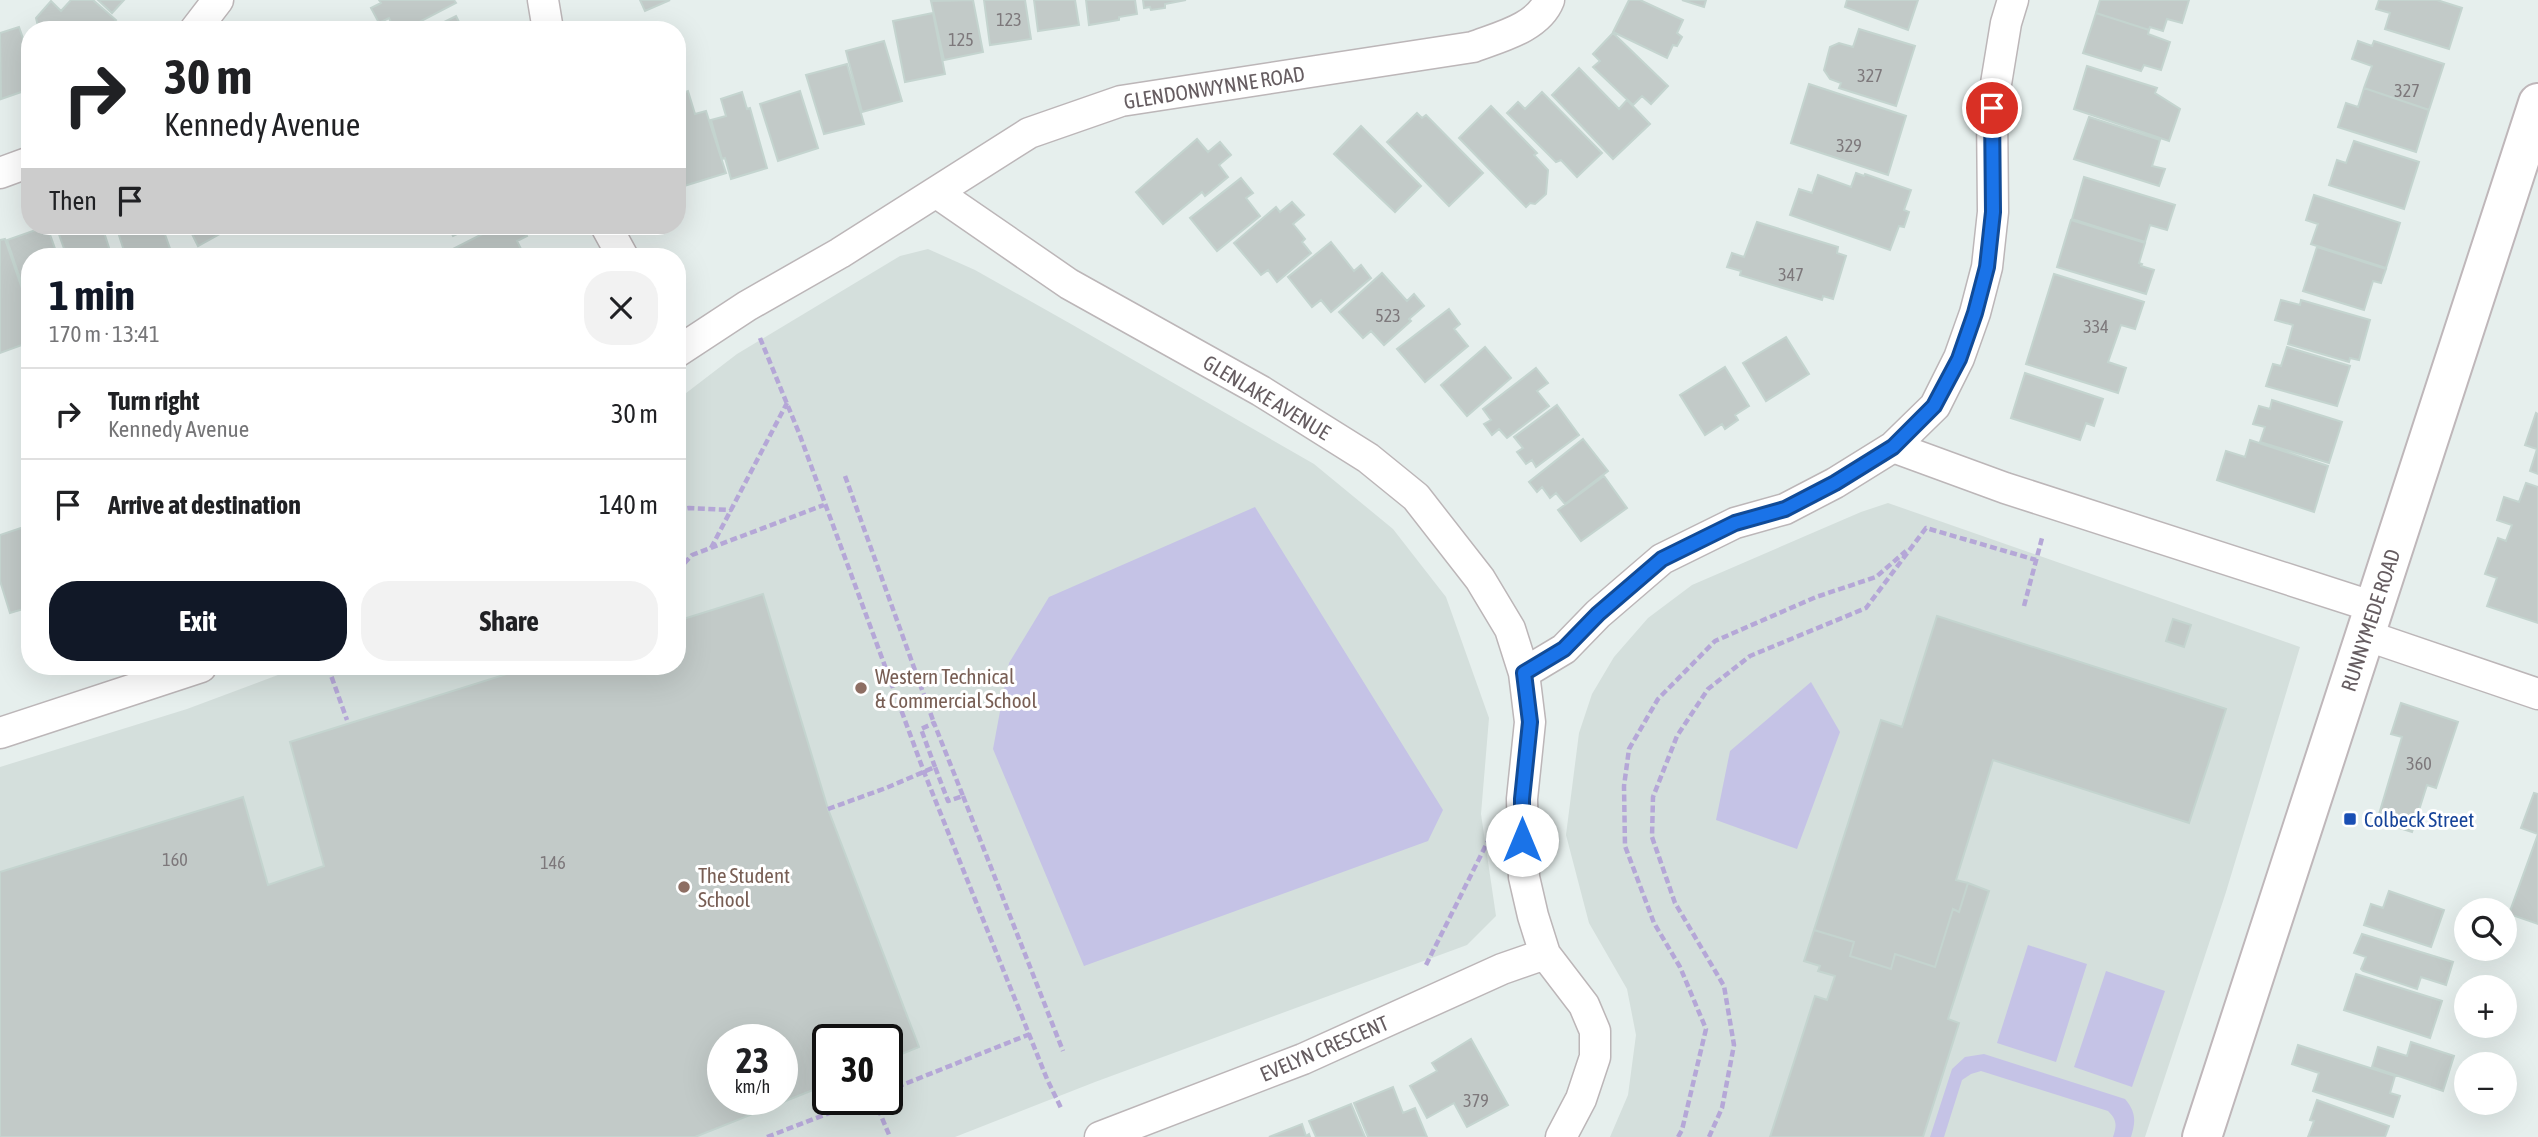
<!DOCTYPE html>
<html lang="en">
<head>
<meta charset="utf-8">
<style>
  :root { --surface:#fff; --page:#f2f2f2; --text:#202124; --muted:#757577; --line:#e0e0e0; --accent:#111827 }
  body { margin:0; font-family:"Asap Condensed",sans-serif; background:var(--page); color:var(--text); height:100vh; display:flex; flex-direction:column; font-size:26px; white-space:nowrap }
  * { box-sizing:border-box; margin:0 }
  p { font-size:23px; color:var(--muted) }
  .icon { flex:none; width:38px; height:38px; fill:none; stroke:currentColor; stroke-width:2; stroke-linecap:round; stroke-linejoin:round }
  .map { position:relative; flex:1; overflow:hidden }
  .drawer { position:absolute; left:21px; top:248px; width:665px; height:427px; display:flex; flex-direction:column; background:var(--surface); border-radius:28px; box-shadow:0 7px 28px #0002 }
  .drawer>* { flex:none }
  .top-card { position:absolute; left:21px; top:21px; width:665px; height:214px; border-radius:28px; box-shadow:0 7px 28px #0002; background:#fff; color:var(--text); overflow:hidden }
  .tools { position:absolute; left:2454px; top:898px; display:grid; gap:14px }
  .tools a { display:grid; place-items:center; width:63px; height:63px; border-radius:50%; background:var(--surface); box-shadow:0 7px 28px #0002; font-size:35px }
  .speed { position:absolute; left:707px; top:1024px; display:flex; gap:14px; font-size:35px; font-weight:700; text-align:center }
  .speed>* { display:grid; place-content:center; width:91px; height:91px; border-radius:50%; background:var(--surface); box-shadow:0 7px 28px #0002; line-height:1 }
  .speed small { font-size:18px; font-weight:400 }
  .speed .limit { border:4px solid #111; border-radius:10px; background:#fff; color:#111 }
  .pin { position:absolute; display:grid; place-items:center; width:60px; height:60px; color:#fff; margin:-30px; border:4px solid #fff; border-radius:50%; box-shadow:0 2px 7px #0007 }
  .me { position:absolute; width:77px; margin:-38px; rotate:0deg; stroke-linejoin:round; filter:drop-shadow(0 0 5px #0008) }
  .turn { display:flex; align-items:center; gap:24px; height:147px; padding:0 28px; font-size:32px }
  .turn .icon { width:91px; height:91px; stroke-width:2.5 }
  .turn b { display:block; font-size:49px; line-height:60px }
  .then { display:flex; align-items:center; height:66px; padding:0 28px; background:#0003; gap:14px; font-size:26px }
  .round { display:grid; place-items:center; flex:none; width:74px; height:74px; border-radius:28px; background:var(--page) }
  .headline { display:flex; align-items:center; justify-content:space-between; height:119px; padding:0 28px }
  h1 { font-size:42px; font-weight:700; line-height:52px; color:var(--accent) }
  .button { display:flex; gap:14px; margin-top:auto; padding:14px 28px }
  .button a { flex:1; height:80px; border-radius:28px; background:var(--accent); color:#fff; font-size:28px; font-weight:700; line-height:80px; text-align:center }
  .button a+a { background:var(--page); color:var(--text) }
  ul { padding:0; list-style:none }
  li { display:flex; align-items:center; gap:21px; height:91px; padding:0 28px; border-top:2px solid var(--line) }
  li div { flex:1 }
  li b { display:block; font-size:26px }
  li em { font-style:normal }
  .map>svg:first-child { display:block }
  .education { fill:#d4dfdc; fill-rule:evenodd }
  .green { fill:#c5c3e6 }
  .building { fill:#c2cac8; stroke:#c4d4cf; stroke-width:2; fill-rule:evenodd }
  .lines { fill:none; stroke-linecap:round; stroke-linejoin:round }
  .street-casing { stroke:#bcb6b8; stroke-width:33 }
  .secondary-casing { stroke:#bfb7ba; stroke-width:42 }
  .path { stroke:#b5a7d7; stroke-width:4.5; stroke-dasharray:7 3.5; stroke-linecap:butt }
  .street { stroke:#fff; stroke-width:30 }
  .secondary { stroke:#fff; stroke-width:38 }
  .route-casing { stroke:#114b97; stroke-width:18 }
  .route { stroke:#1a73e8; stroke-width:12 }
  .education-dot { fill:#8d6e63; stroke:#fff; stroke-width:2.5 }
  .transit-dot { fill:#1a4fb4; stroke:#fff; stroke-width:2.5 }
  .labels { text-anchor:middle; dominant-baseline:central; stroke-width:6; stroke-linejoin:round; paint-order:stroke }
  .number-label { font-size:18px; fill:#7d787b }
  .street-label { font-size:21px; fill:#665d61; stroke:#fff }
  .education-label { font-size:21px; fill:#785e54; stroke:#fff; text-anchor:start }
  .transit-label { font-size:21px; fill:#164399; stroke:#fff; text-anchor:start }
</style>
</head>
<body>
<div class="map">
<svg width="2538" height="1137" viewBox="0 0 2538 1137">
  <rect width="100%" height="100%" fill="#e6efed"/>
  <path class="education" d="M928,249L975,270L1071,324L1314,464L1393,529L1446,597L1489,718L1481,814L1496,916L1467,945L1095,1082L955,1137H0V767L187,709L299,667H677V400L737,354L900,256ZM723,1040H782V1099H723ZM828,1040H887V1099H828Z
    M1888,503L2300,647L2226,892L2145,1137H1610L1628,1095L1636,1035L1627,989L1589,923L1566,835L1579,733L1592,694L1614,657L1648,618L1692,585L1861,512Z"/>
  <path class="green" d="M1255,507L1443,810L1428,841L1084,966L993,749L1009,663L1049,597Z
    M1811,682L1840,732L1797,849L1716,820L1730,751Z
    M2028,945L2087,964L2056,1062L1997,1043Z
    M2106,971L2165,991L2132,1087L2074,1067Z
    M1984,1054L2125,1099C2136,1112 2136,1121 2131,1137H2113C2117,1125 2117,1120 2108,1111L1981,1071L1971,1074L1962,1080L1944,1137H1930L1952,1069L1965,1057Z"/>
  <path class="building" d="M71,0H93L116,20L107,30H39L36,18L51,1L61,11Z
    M98,0H124L112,13Z
    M379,0H454L456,3L404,30H395L389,18L379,23L371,8L381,3Z
    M640,0H670L645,11Z
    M973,0L983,52L944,60L931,1Z
    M984,0H1025L1031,39L990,45Z
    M1034,0H1075L1079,25L1038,31Z
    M1086,0H1135L1137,14L1119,17V20L1089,25Z
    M1143,0H1186L1165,4V8L1151,10L1150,7L1144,8Z
    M1629,0H1640L1683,20L1677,33L1682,37L1677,46L1673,45L1667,58L1613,32Z
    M1682,0H1706L1704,7Z
    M1847,0H1918L1908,30L1845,7Z
    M2100,0H2189L2182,23L2167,19L2163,31L2150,27L2149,30L2096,13Z
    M2379,0H2437L2462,8L2449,49L2385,29L2390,13L2376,9Z
    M933,13L945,74L905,82L893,21Z
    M2096,13L2149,30L2148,34L2170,42L2161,70L2144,65L2141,71L2083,53Z
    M456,16L463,30H428Z
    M19,27L30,58V89L1,99L0,33Z
    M1859,29L1915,46L1896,106L1839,88L1841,83L1830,79L1824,70L1830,47L1839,43L1853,47Z
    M1613,33L1668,86L1651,104L1642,96L1633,105L1593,67L1600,61L1593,54Z
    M884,41L902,101L862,112L846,51Z
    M2358,41L2372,46L2374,41L2444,64L2429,110L2364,88L2372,66L2352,59Z
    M847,64L864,124L824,134L806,75Z
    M2087,66L2157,88L2155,93L2180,109L2169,141L2074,109Z
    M1579,68L1619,109L1627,100L1650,124L1613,159L1552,95Z
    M1809,84L1906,116L1888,175L1791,143Z
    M2364,88L2429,110L2416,152L2338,127L2346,103L2358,107Z
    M688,91L695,114L706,111L726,173L681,187L677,175V95Z
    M800,91L818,148L778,161L760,104Z
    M742,92L747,109L750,108L767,168L731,179L725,158L722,159L711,120L726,116L721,99Z
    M1542,92L1602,153L1577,177L1561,160L1556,162L1507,113L1518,102L1525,109Z
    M1491,106L1537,153L1534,155L1548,170L1546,194L1535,204L1530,203L1526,207L1459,138Z
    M1417,113L1422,118L1426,115L1483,173L1449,206L1387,142Z
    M2089,117L2160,140L2152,166L2165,169L2159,186L2074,159Z
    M1361,126L1421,186L1395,212L1334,154Z
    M1197,139L1208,152L1220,142L1231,155L1219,165L1228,177L1205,196L1202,192L1163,224L1136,192Z
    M2354,141L2419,162L2404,209L2329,185L2337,160L2346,163Z
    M1856,173L1864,176L1865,174L1911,190L1904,210L1909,212L1904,227L1899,226L1890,250L1790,215L1799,189L1812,193L1818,175L1851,187Z
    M2084,177L2175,205L2167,230L2150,225L2145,242L2072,219Z
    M1241,178L1253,193L1246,198L1260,216L1217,251L1190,218Z
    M2314,195L2400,223L2386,268L2311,244L2318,224L2306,220Z
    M1292,202L1304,215L1293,224L1305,239L1302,242L1311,253L1277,282L1268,270L1261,275L1234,243L1276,207L1280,212Z
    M2071,220L2145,243L2139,263L2142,264L2141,266L2154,270L2146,294L2057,267Z
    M1757,222L1838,247L1837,253L1846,256L1833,299L1823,296L1822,300L1740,275L1741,271L1727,267L1732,253L1744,257Z
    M47,226L58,257H30V308L7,240Z
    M56,226H102L112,257H67Z
    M116,226H162L173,257H126Z
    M188,226H234L198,246Z
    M448,226H474L453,236Z
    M498,226H522L527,236L517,241L525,257H454L457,256L453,249Z
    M5,239L30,312V342L0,353V240Z
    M1331,242L1354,271L1361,265L1371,278L1331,312L1321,300L1312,307L1288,277Z
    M2317,247L2386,269L2381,283L2373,281L2364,310L2303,291Z
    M1382,273L1407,301L1414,294L1424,306L1409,319L1411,321L1384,345L1371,331L1363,338L1339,312Z
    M2054,274L2144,302L2135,329L2121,325L2108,362L2126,368L2118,393L2026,364Z
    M2281,300L2300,305L2301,300L2370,320L2359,360L2350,358L2349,362L2288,344L2293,325L2275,320Z
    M1449,309L1460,324L1454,329L1468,346L1425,382L1397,349Z
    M1786,337L1809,374L1766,401L1743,363Z
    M1485,347L1511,378L1467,416L1441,385Z
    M2287,347L2350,366L2337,406L2266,386L2273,364L2281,366Z
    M1725,367L1749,406L1735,415L1738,420L1725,429L1722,424L1705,435L1680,395Z
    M1536,368L1548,383L1537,391L1549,406L1507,438L1499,429L1492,435L1484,424L1491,420L1483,409Z
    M2025,373L2103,399L2094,426L2086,423L2080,440L2011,418Z
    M2272,400L2342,422L2329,463L2260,442L2265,427L2253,424L2259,406L2270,409Z
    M1557,405L1579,435L1536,467L1532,460L1526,464L1517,452L1523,448L1514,437Z
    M2536,413L2538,414V474L2530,471L2537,449L2525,445Z
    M1583,439L1608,471L1565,504L1556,493L1550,498L1542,487L1537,492L1529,482Z
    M2250,440L2328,466L2314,512L2217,480L2226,451L2245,457Z
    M1604,476L1627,508L1581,541L1558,510Z
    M2526,483L2538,487V623L2487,606L2497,578L2485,574L2498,538L2506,541L2512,525L2497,520L2504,497L2519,502Z
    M30,525V607L10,613L0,581V535Z
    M763,594L828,809L919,1047L887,1060V1040H828V1084L695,1137H0V872L243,797L268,885L324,866L290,742L529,667H677V621ZM723,1040H782V1099H723Z
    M1937,616L2226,709L2189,823L1993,760L1956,880L1968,883L1959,912L1953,909L1935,967L1895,954L1891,969L1850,956L1854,942L1814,930L1881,720L1902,727Z
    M2173,619L2191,625L2184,647L2166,641Z
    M2401,703L2458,722L2436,788L2427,785L2412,832L2377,821L2402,737L2391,734Z
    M2534,793L2538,794V924L2509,914L2538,834L2521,828Z
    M1968,883L1989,891L1948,1019L1959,1023L1923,1137H1770L1815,996L1827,1000L1835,976L1818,971L1820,966L1804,961L1814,930L1854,942L1850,956L1891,969L1895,954L1935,967L1953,909L1959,912Z
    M2389,891L2444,910L2431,947L2364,925L2371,904L2383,908Z
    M2362,934L2453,962L2446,985L2421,977L2417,989L2363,971L2361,969L2366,957L2354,953Z
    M2356,974L2442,1001L2430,1038L2344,1010Z
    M1471,1039L1508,1105L1467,1127L1454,1103L1427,1118L1410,1086L1437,1071L1432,1063Z
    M2411,1042L2454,1056L2443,1091L2372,1067L2378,1047L2407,1056Z
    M2298,1045L2395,1076L2390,1093L2400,1096L2393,1117L2313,1091L2319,1073L2292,1064Z
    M1393,1087L1403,1113L1415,1108L1427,1137H1368L1354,1103Z
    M2317,1100L2389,1126L2385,1137H2308L2314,1121L2310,1120Z
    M1351,1104L1365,1137H1316L1309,1121Z
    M1302,1124L1306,1136L1309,1134L1310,1137H1269Z"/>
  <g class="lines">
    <g class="street-casing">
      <path id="street" d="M543,0L548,30
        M195,30L218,0
        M0,173L30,162
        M937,193L1069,284L1261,391L1368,458L1416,497L1480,579L1510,629L1524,673
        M606,226L623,257
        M677,352L747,306L840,253L1029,133L1121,101L1473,47C1499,37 1538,28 1549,0
        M1893,447L2005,488L2374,607
        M2365,635L2538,694
        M0,733L201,667
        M1100,1137L1303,1059L1502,969L1545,954
        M1561,1137L1581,1099L1595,1057V1031L1584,1005L1545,954L1533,916L1524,877L1522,799L1530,722L1524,673L1564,649L1598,614L1662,559L1735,523L1785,509L1835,483L1893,447L1935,406L1959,358L1975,313L1987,267L1993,212L1992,108L2006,23L2013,0"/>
    </g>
    <g class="secondary-casing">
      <path id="secondary" d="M2202,1137L2538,103"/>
    </g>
    <path class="path" d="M760,338L799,433L924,772L1047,1079L1062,1110
      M845,476L934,723
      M677,510L689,508L732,510
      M711,548L787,403
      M677,571L692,555L824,505
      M677,591L682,606
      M2024,606L2042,538
      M328,667L347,720
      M963,796L1063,1051
      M828,809L886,788L935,767L948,801L963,796L934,723L921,729L935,767
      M1426,965L1488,841
      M887,1091L1030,1034
      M874,1099L890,1137
      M767,1137L866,1099
      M1678,1137L1682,1130L1706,1029L1680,967L1654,923L1625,846L1624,786L1629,749L1658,699L1715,641L1816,597L1876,577L1906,551
      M1709,1137L1722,1108L1734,1045L1724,986L1675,903L1652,837L1653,797L1677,736L1708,689L1750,656L1866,608L1926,528L2036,560"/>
    <use href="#street" class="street"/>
    <use href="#secondary" class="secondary"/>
  </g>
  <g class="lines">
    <g class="route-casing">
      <path id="route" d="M1522,840V799L1530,722L1524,673L1564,649L1598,614L1662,559L1735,523L1785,509L1835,483L1893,447L1934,406L1959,359L1975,313L1987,267L1993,212L1992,108"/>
    </g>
    <use href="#route" class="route"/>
  </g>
  <g class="education-dot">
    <circle cx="861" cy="688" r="7"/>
    <circle cx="684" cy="887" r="7"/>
  </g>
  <rect class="transit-dot" x="2343" y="812" width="14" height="14" rx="3.5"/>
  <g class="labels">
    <g class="number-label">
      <text x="1009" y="19">123</text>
      <text x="961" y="39">125</text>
      <text x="1870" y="75">327</text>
      <text x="2407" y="90">327</text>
      <text x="1849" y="145">329</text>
      <text x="1791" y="274">347</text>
      <text x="1388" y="315">523</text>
      <text x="2096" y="326">334</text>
      <text x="2419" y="763">360</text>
      <text x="175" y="859">160</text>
      <text x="553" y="862">146</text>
      <text x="1476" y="1100">379</text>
    </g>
    <g class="street-label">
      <text transform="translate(1214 87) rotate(-9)">GLENDONWYNNE ROAD</text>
      <text transform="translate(1267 397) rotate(31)">GLENLAKE AVENUE</text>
      <text transform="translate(2370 620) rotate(-72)">RUNNYMEDE ROAD</text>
      <text transform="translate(1324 1048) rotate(-23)">EVELYN CRESCENT</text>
    </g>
    <g class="education-label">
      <text x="875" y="676">Western Technical<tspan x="875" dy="24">&amp; Commercial School</tspan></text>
      <text x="698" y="875">The Student<tspan x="698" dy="24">School</tspan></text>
    </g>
    <g class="transit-label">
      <text x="2364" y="819">Colbeck Street</text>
    </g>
  </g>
</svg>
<div class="tools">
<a><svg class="icon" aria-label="search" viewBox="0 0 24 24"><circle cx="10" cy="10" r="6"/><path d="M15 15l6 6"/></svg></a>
<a>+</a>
<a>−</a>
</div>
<div class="speed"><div>23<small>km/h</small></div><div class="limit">30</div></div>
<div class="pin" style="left:1992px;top:108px;background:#d93025"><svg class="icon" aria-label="arrive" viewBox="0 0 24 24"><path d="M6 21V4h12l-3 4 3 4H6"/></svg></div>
<svg class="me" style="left:1522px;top:840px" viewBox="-20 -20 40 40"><circle r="19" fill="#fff"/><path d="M0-13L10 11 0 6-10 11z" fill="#1a73e8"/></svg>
<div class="top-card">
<div class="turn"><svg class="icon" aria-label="right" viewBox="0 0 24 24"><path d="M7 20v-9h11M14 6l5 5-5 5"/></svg><div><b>30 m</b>Kennedy Avenue</div></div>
<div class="then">Then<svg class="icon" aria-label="arrive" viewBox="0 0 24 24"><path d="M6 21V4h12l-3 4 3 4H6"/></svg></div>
</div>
<section class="drawer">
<div class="headline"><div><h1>1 min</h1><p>170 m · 13:41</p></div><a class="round"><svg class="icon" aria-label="close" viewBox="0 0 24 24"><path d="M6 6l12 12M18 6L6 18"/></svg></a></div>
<ul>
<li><svg class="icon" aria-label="right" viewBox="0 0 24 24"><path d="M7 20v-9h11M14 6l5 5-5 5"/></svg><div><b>Turn right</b><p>Kennedy Avenue</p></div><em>30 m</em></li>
<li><svg class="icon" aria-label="arrive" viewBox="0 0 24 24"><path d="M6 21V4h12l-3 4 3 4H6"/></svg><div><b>Arrive at destination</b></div><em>140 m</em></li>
</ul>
<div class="button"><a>Exit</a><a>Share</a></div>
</section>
</div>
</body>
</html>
